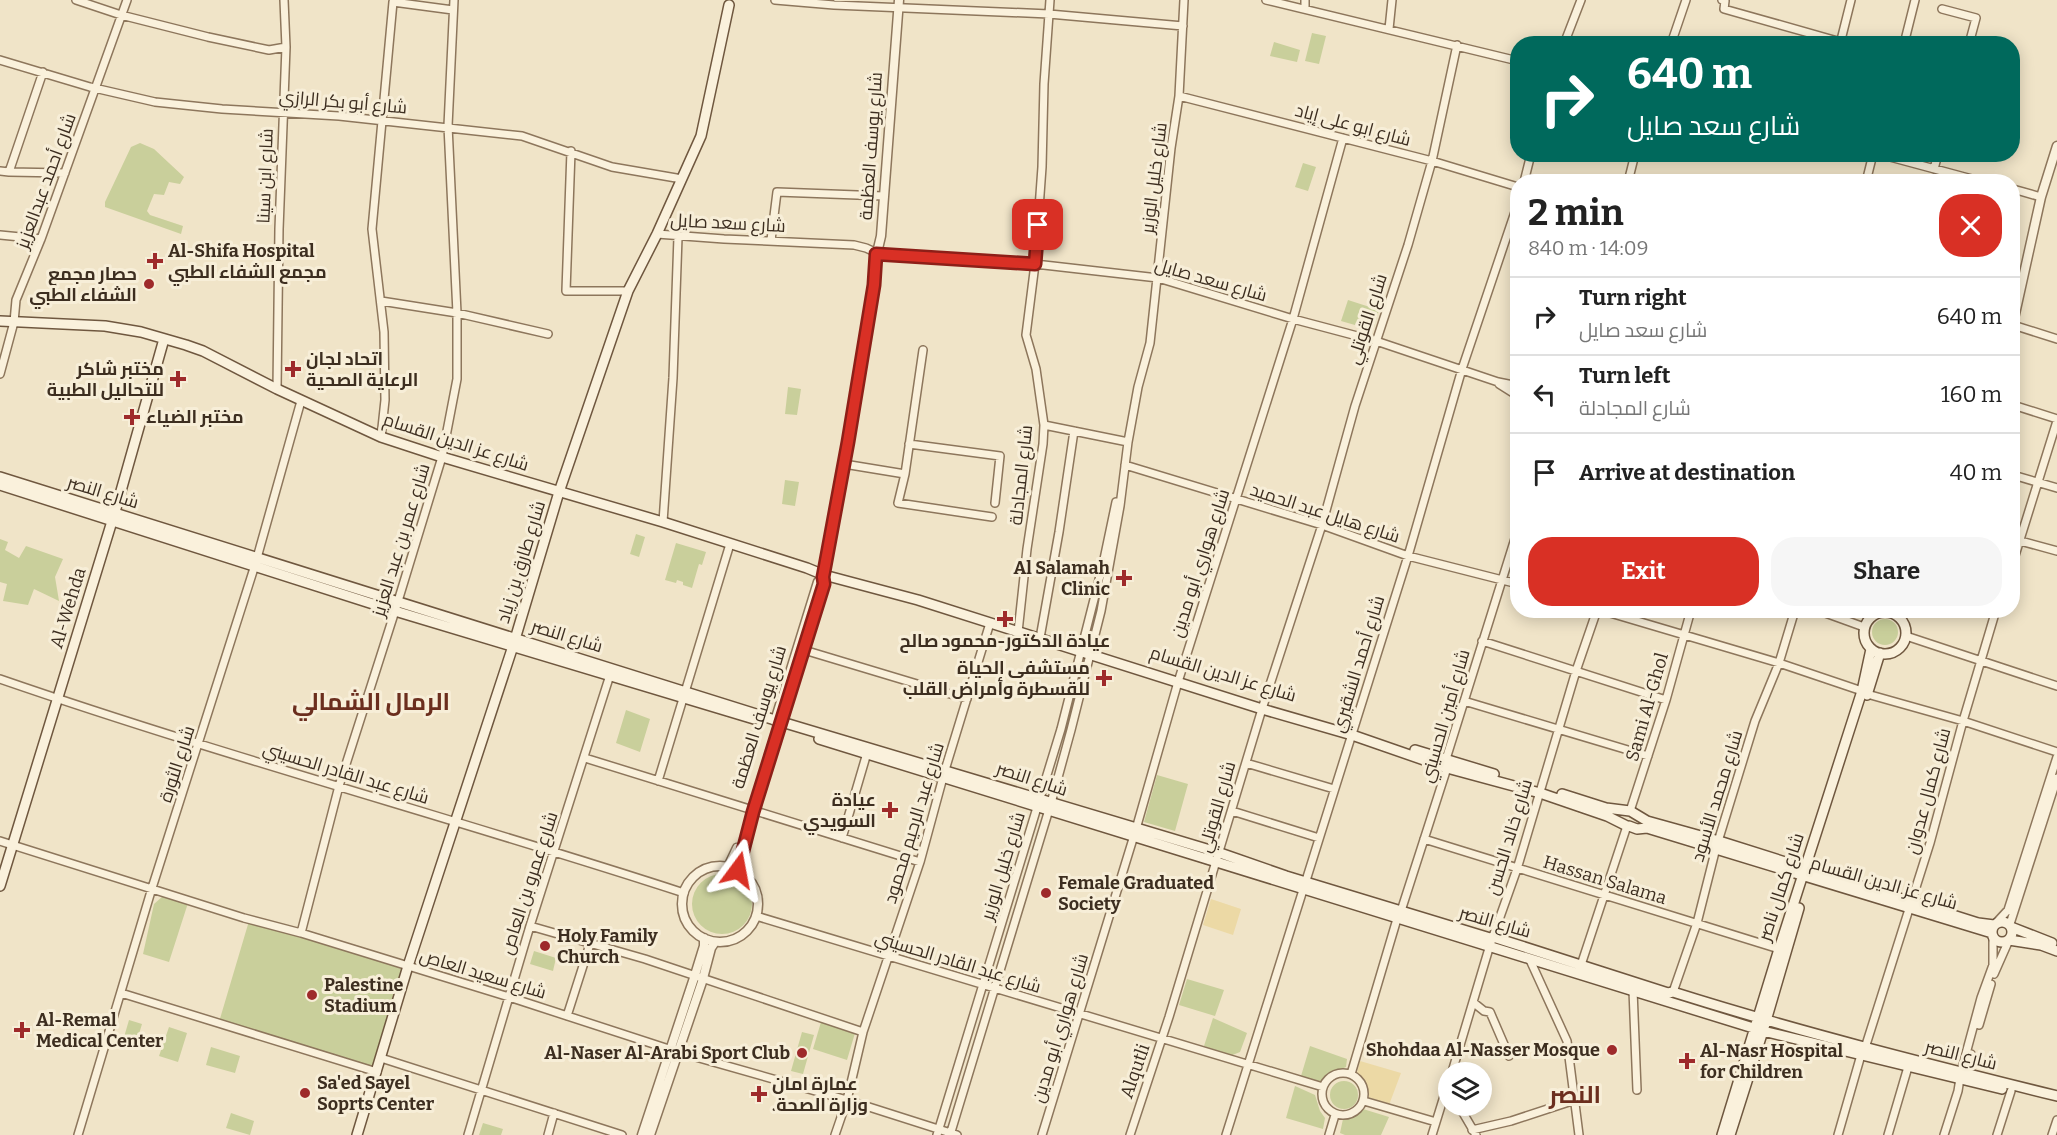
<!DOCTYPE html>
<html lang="en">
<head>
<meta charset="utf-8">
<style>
  :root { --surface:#fff; --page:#f6f6f6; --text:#222; --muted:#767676; --line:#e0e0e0; --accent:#d93025 }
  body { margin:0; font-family:Bitter,Cairo,serif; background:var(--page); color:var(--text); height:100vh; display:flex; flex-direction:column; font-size:22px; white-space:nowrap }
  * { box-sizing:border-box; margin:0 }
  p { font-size:20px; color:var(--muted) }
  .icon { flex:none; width:33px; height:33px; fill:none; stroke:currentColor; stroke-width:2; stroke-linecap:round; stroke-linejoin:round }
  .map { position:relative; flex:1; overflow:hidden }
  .sheet { position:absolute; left:1510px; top:174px; width:510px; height:444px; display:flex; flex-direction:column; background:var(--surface); border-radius:24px; box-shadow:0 3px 15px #0003 }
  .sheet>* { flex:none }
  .top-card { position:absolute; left:1510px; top:36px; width:510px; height:126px; border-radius:24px; box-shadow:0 3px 15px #0003; background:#00695c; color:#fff; overflow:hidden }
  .tools { position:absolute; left:1438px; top:1062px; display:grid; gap:12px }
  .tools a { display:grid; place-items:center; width:54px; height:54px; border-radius:50%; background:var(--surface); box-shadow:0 3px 15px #0003; font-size:30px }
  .pin { position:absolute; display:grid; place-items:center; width:51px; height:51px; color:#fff; margin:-26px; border-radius:12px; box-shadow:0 3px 9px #0006 }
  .me { position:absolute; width:66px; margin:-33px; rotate:13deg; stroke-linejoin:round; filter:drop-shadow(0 0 4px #0008) }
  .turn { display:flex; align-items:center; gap:21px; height:126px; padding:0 18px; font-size:27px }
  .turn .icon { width:78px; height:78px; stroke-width:2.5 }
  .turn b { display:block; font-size:42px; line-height:51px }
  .round { display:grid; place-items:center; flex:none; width:63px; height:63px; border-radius:24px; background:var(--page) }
  .summary { display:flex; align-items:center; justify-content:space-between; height:102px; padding:0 18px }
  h1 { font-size:36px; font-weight:700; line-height:45px }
  .button { display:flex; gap:12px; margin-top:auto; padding:12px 18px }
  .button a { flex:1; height:69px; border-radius:24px; background:var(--accent); color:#fff; font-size:24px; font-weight:700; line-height:69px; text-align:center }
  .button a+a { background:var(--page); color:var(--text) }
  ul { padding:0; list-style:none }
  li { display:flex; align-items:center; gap:18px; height:78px; padding:0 18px; border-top:2px solid var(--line) }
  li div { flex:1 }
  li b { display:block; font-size:22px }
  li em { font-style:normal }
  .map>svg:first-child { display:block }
  .green { fill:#c9cf9b }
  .sand { fill:#ecd9a5 }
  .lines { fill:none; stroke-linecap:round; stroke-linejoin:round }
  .minor-casing { stroke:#8d765c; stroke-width:10 }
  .tertiary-casing { stroke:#8d765c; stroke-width:11 }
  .secondary-casing { stroke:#6f573f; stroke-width:12 }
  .minor { stroke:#faf1dc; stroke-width:7 }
  .tertiary { stroke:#faf1dc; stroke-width:8 }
  .secondary { stroke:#faf1dc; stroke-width:9 }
  .route-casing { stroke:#8d1f18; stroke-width:15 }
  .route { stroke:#d93025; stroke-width:10 }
  .poi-dot { fill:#9e2a2b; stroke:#f7eed8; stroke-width:2 }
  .labels { text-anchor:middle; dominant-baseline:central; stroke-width:6; stroke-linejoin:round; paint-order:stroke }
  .street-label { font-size:18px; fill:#3d2e20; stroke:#f7eed8 }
  .poi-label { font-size:18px; font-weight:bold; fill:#3d2e20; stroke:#f7eed8; text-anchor:start }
  .district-label { font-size:24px; font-weight:bold; fill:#6b2e1e; stroke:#f7eed8 }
</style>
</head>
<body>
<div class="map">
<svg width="2057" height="1135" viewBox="0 0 2057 1135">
  <rect width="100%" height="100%" fill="#f0e4c8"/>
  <path class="green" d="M1312,33L1326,36L1319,64L1305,61Z
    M1274,42L1300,50L1297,62L1270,56Z
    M140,143L154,149L184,177L180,184L169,182L164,195L154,194L147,211L150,215L183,226L181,234L105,207V202L131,147Z
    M1303,163L1316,167L1308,191L1295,187Z
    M1348,300L1379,310L1374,327L1356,322L1355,325L1341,321Z
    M788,387L801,389L797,415L785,414Z
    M785,480L799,482L795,506L782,504Z
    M636,534L645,537L639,557L630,554Z
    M0,539L8,542L5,550L19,558L26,546L63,559L55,577L59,601L34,589L28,605L3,601L7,584L0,582Z
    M676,543L706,552L702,565L699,564L692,588L683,585V582L677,580L676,583L665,580Z
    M1872 632a13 13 0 1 1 26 0a13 13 0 1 1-26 0Z
    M626,710L650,719L640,752L616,743Z
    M1157,775L1188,784L1175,831L1144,822Z
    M692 904a30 30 0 1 1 60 0a30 30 0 1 1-60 0Z
    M163,896L188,903L169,962L143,954L154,904Z
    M249,921L406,969L373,1069L219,1022Z
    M534,951L556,958L553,971L530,964Z
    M1187,979L1224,990L1215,1016L1179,1005Z
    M1213,1018L1247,1033L1240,1052L1230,1056L1204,1046Z
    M129,1020L142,1024L135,1047L122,1044Z
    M821,1022L855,1033L847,1060L813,1049Z
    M169,1027L187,1033L178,1062L159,1056Z
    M802,1032L814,1035L803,1074L791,1071Z
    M1310,1046L1347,1059L1346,1067L1330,1074L1320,1082L1301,1076Z
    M211,1047L240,1056L235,1073L206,1065Z
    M1330 1095a14 14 0 1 1 28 0a14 14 0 1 1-28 0Z
    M1295,1086L1315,1095L1320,1111L1325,1118L1323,1129L1286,1118Z
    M1363,1109L1389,1117L1381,1135H1345L1340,1133L1343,1119L1358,1113Z
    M231,1113L254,1121L250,1135L226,1128Z
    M483,1123L503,1129L501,1135H479Z"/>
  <path class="sand" d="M1211,899L1241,909L1233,935L1203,925Z
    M1360,1061L1401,1073L1389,1105L1369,1097L1364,1082L1357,1073Z"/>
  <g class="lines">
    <g class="minor-casing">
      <path id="minor" d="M76,0L121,15L208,37L269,50L286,47
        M775,0L834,5L1049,14L1183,26
        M1266,0L1518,61
        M1722,0L1725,1L1724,9L1848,44
        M1305,9V0
        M1942,9L1976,18L1969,44
        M1389,29L1392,0
        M1564,44L1581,0
        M1671,44L1686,0
        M1840,44L1851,0
        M1904,44L1915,0
        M0,60L90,87L155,102L222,109L339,116L522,136L612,167L682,179
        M1179,96L1432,161L1518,187
        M571,151L566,291H628
        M1879,154L1983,182
        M1934,169L1938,154
        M0,171L9,172L43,72
        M9,172L65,173
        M1524,182L1531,154
        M1628,182L1635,154
        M1866,182L1873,154
        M2013,189L2041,197
        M657,234L724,239L854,245L866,248L877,253L1035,264L1158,278L1293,319L1376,341L1498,382L1518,386
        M0,235L41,239
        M771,240L777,192L884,196
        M381,301L457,313L548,334
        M2013,325L2057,339
        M923,350L905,474L898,503L992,517
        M0,374L14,322L16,300L41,239L127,0
        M1499,384L1518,396
        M277,389L279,229L286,47L284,0
        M2013,405L2057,419
        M1044,425L1128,442
        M381,437L385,400L384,332L372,229L393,2L453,10
        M909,444L1000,456L995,503
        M844,464L905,474
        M1125,465L1322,525L1408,556L1518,584
        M2013,475L2057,488
        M663,522L673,378L678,237
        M2013,539L2057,551
        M2013,562L2057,421
        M1600,610L1779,663L1862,691
        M1817,610L1864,627
        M1018,632L1027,549L1043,444L1044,425L1036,369L1026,335L1035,264L1042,167L1044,84L1050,0
        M1906,636L2057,686
        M1040,638L1059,532L1074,431
        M1482,641L1666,700
        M804,650L967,699
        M0,679C226,757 457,819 684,893
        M1867,694L1963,721L2057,752
        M1464,701L1648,756
        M585,758L920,862
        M1246,763L1334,789
        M658,781L730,544
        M1232,811L1319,838
        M1630,811L1666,700L1691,610
        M842,838L867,753
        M1424,839L1779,949
        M0,841L244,918L301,933L509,997L678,1052L847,1100L957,1135
        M1401,911L1447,768L1446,759L1518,529
        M756,916L1323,1087
        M1996,923L2008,910L2057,757
        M2010,924L2057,778
        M530,926L645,959L863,1032
        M301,933L339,786L395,611L442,457L457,379V313L448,126L454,0
        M1530,960L1567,1041L1579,1135
        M1581,965L1627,826
        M1994,974L2009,940
        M1633,990L1637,1090
        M1673,992L1697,923L1716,848L1755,721L1779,663L1795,610
        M121,993L377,1072
        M1474,1003L1484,1011L1490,1012L1509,1056
        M567,1016L590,944
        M1979,1025L1991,984
        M1865,1048L1930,843L1963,721L1996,610
        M381,1058L622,1135
        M1452,1072L1490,945L1517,869L1576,671L1597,610
        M1322 1094a21 21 0 1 1 42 0a21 21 0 1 1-42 0Z
        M1351,1074L1397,919
        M1965,1078L1971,1054
        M1364,1101L1436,1122
        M1459,1106L1476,1135
        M1472,1130L1511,1121L1575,1100
        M78,1135L152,888L255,565L301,401
        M468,1135L530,926L610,675
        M548,1135L554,1113
        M835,1135L847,1100L863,1032L920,862L945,770L990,623
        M937,1135L1061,729L1103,564L1116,502
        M950,1135L1051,803L1071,730L1101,611L1120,506L1128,442L1138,387L1150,343L1171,148L1179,96L1184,0
        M1042,1135L1136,829L1178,682L1293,319L1343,138
        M1130,1135L1169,1017L1262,709L1322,525L1355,406L1408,245L1432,161L1457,45
        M1226,1135L1408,556L1462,369L1518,203
        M1329,1135L1335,1115
        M1432,1135L1449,1080
        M1838,1135L1861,1055
        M1888,1135L1908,1067
        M1944,1135L1958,1091L1961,1072L1981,998L1993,965V938
        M1997,1135L2011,1091
        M2052,1135L2057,1120"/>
    </g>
    <g class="tertiary-casing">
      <path id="tertiary" d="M2013,323L2041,197L2057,146
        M775,721L818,582L823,577
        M682 904a38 38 0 1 1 76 0a38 38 0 1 1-76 0Z
        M728,867L737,848
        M738,870L753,812L824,584L823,577L844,464L874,285L877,253L881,236L899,0
        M642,1135L695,975L704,946V938
        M650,1135L702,982L711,948L715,942"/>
    </g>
    <g class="secondary-casing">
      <path id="secondary" d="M0,321L105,326L141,332L186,345L203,351L277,389L381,437L442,457L663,522L807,568L824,575L918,600L1262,709L1352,735L1447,768L1540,793L1607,816L1625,825
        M0,477L775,720L1220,853L1286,876L1490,938L1493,937L1668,993L1673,992C1800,1032 1928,1064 2057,1096
        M0,485L395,611L754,719
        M1864 633a21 21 0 1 1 42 0a21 21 0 1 1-42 0Z
        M1867,695L1880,653
        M819,739L1763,1031L2002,1089
        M1415,750L1494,774
        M1562,794L1606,808L1630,811
        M1632,812L1647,821L1719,841L1978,923L1994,925
        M1629,826L1637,829L1647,828L1992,933
        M0,886L117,505L164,339
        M1992 932a10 10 0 1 1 20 0a10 10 0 1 1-20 0Z
        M2011,927L2052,943
        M2009,940L2041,945L2057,951
        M357,1135L408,966L513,646L559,492L628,291L657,234L701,136L729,5
        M1722,1135L1779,949L1862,691L1871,649
        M1730,1135L1763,1031L1799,908"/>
    </g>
    <use href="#minor" class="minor"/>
    <use href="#tertiary" class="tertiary"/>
    <use href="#secondary" class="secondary"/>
  </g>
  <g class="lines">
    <g class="route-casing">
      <path id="route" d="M738,870L753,812L824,584L823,577L848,442L874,285L876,254L1035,264L1038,225"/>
    </g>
    <use href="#route" class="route"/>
  </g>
  <g class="poi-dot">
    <path d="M152 252h6v6h6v6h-6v6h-6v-6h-6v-6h6z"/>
    <circle cx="149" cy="284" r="6"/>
    <path d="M290 360h6v6h6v6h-6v6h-6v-6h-6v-6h6z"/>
    <path d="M175 370h6v6h6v6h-6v6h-6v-6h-6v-6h6z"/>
    <path d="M129 408h6v6h6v6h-6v6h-6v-6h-6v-6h6z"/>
    <path d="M1121 569h6v6h6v6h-6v6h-6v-6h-6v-6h6z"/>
    <path d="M1002 610h6v6h6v6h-6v6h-6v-6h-6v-6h6z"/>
    <path d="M1101 669h6v6h6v6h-6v6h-6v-6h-6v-6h6z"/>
    <path d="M887 801h6v6h6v6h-6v6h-6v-6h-6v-6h6z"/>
    <circle cx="1046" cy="893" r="6"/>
    <circle cx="545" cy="946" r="6"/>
    <circle cx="312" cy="995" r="6"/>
    <path d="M19 1021h6v6h6v6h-6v6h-6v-6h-6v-6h6z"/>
    <circle cx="1612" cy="1050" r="6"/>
    <circle cx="802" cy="1053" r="6"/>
    <path d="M1684 1052h6v6h6v6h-6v6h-6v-6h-6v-6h6z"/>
    <circle cx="305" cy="1093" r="6"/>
    <path d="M756 1085h6v6h6v6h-6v6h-6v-6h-6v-6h6z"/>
  </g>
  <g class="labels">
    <g class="street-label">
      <text transform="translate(343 102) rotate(5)">شارع أبو بكر الرازي</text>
      <text transform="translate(1353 125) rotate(15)">شارع ابو على إياد</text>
      <text transform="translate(871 146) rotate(-86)">شارع يوسف العظمة</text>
      <text transform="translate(265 176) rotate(-88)">شارع ابن سينا</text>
      <text transform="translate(1154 178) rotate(-83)">شارع خليل الوزير</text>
      <text transform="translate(46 181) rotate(-70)">شارع أحمد عبدالعزيز</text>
      <text transform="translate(728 223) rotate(3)">شارع سعد صايل</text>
      <text transform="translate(1211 280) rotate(16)">شارع سعد صايل</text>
      <text transform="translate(1367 319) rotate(-72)">شارع القوتلي</text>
      <text transform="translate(456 442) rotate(18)">شارع عز الدين القسام</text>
      <text transform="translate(1021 475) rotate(-84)">شارع المجادلة</text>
      <text transform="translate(103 492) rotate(17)">شارع النصر</text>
      <text transform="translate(1325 513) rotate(18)">شارع هايل عبد الحميد</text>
      <text transform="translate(401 540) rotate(-73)">شارع عمر بن عبد العزيز</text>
      <text transform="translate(521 562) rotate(-73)">شارع طارق بن زياد</text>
      <text transform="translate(1200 563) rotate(-72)">شارع هواري أبو مدين</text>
      <text transform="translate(68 608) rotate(-73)">Al-Wehda</text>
      <text transform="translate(567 636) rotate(17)">شارع النصر</text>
      <text transform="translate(1358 664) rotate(-73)">شارع أحمد الشقيري</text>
      <text transform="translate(1223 674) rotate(17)">شارع عز الدين القسام</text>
      <text transform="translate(1647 707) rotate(-74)">Sami Al-Ghol</text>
      <text transform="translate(1445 716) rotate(-74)">شارع أمين الحسيني</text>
      <text transform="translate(759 717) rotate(-73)">شارع يوسف العظمة</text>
      <text transform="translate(177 764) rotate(-72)">شارع الثورة</text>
      <text transform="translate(346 773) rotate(17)">شارع عبد القادر الحسيني</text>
      <text transform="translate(1032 779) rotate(18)">شارع النصر</text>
      <text transform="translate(1928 791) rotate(-75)">شارع كمال عدوان</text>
      <text transform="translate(1717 796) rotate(-73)">شارع محمد الأسود</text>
      <text transform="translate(1217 807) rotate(-74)">شارع القوتلي</text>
      <text transform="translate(914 823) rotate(-73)">شارع عبد الرحيم محمود</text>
      <text transform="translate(1509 837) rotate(-73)">شارع خالد الحسن</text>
      <text transform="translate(1003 866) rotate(-73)">شارع خليل الوزير</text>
      <text transform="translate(1605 880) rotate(17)">Hassan Salama</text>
      <text transform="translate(529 883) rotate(-72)">شارع عمرو بن العاص</text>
      <text transform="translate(1884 883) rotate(16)">شارع عز الدين القسام</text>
      <text transform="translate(1781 887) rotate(-72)">شارع كمال ناصر</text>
      <text transform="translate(1495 922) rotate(16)">شارع النصر</text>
      <text transform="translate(958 962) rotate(17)">شارع عبد القادر الحسيني</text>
      <text transform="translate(483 974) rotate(17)">شارع سعيد العاص</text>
      <text transform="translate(1060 1028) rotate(-73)">شارع هواري أبو مدين</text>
      <text transform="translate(1961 1055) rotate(14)">شارع النصر</text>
      <text transform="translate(1135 1071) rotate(-71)">Alqutli</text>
    </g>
    <g class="poi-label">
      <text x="168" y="251">Al-Shifa Hospital<tspan x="168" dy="21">مجمع الشفاء الطبي</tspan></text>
      <text x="137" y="274" text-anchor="end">حصار مجمع<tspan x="137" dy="21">الشفاء الطبي</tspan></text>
      <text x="306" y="359">اتحاد لجان<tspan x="306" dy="21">الرعاية الصحية</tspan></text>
      <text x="164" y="369" text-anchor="end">مختبر شاكر<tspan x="164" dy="21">للتحاليل الطبية</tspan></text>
      <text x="146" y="417">مختبر الضياء</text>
      <text x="1110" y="568" text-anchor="end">Al Salamah<tspan x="1110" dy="21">Clinic</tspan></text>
      <text x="1005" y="641" text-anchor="middle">عيادة الدكتور-محمود صالح</text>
      <text x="1090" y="668" text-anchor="end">مستشفى الحياة<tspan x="1090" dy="21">للقسطرة وأمراض القلب</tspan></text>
      <text x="876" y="800" text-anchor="end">عيادة<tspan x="876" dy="21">السويدي</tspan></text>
      <text x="1058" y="883">Female Graduated<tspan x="1058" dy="21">Society</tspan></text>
      <text x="557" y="936">Holy Family<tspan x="557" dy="21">Church</tspan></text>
      <text x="324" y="985">Palestine<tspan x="324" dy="21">Stadium</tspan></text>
      <text x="36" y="1020">Al-Remal<tspan x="36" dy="21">Medical Center</tspan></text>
      <text x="1600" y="1050" text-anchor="end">Shohdaa Al-Nasser Mosque</text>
      <text x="1700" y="1051">Al-Nasr Hospital<tspan x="1700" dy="21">for Children</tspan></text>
      <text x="790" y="1053" text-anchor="end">Al-Naser Al-Arabi Sport Club</text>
      <text x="317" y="1083">Sa'ed Sayel<tspan x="317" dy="21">Soprts Center</tspan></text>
      <text x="772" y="1084">عمارة امان<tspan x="772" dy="21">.وزارة الصحة</tspan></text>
    </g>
    <g class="district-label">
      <text x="371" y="702">الرمال الشمالي</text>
      <text x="1575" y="1095">النصر</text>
    </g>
  </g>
</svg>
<div class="tools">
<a><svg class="icon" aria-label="layers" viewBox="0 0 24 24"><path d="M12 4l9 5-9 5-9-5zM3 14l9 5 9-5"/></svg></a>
</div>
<div class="pin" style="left:1038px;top:225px;background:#d93025"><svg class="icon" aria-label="arrive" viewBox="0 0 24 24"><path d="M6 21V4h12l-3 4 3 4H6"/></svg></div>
<svg class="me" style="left:738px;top:870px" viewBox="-20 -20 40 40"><path d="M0-17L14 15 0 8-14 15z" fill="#d93025" stroke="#fff" stroke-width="4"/></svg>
<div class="top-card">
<div class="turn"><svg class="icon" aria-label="right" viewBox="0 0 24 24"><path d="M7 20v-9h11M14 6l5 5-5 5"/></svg><div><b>640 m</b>شارع سعد صايل</div></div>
</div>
<section class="sheet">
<div class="summary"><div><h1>2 min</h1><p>840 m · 14:09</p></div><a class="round" style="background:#d93025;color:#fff"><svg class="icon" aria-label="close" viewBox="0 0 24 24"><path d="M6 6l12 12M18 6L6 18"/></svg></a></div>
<ul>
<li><svg class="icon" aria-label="right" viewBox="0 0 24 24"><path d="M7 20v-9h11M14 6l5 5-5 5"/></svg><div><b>Turn right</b><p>شارع سعد صايل</p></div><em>640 m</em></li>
<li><svg class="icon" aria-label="left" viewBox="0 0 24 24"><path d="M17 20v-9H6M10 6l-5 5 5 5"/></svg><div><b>Turn left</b><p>شارع المجادلة</p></div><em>160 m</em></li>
<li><svg class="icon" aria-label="arrive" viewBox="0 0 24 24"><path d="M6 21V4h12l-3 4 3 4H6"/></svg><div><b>Arrive at destination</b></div><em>40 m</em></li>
</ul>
<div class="button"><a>Exit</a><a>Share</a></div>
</section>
</div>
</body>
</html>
